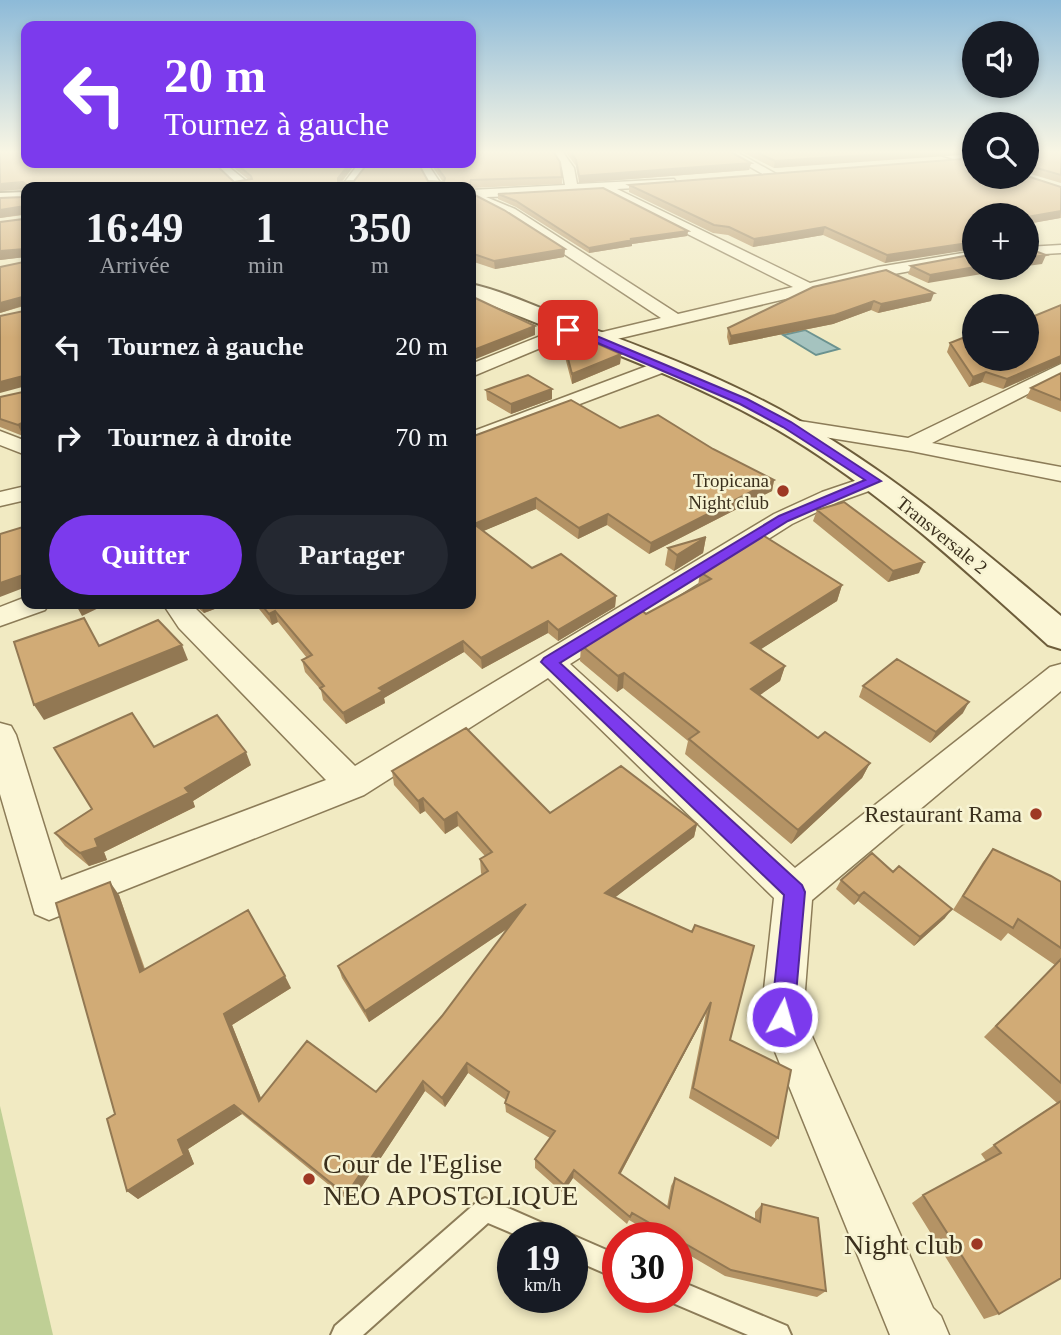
<!DOCTYPE html>
<html lang="fr">
<head>
<meta charset="utf-8">
<style>
  :root { --surface:#171b24; --page:#242831; --text:#f1f3f6; --muted:#9ea1a6; --accent:#7c3aed }
  body { margin:0; font-family:"Times New Roman",serif; background:var(--page); color:var(--text); height:100vh; display:flex; flex-direction:column; font-size:26px; white-space:nowrap }
  * { box-sizing:border-box; margin:0 }
  p { font-size:23px; color:var(--muted) }
  .icon { flex:none; width:38px; height:38px; fill:none; stroke:currentColor; stroke-width:2; stroke-linecap:round; stroke-linejoin:round }
  .map { position:relative; flex:1; overflow:hidden }
  .sheet { position:absolute; left:21px; top:182px; width:455px; height:427px; display:flex; flex-direction:column; background:var(--surface); border-radius:14px; box-shadow:0 4px 10px #0003 }
  .sheet>* { flex:none }
  .guide { position:absolute; left:21px; top:21px; width:455px; height:147px; border-radius:14px; box-shadow:0 4px 10px #0003; background:#7c3aed; color:#fff; overflow:hidden }
  .tools { position:absolute; left:962px; top:21px; display:grid; gap:14px }
  .tools a { display:grid; place-items:center; width:77px; height:77px; border-radius:50%; background:var(--surface); box-shadow:0 4px 10px #0003; font-size:35px }
  .speed { position:absolute; left:497px; top:1222px; display:flex; gap:14px; font-size:35px; font-weight:700; text-align:center }
  .speed>* { display:grid; place-content:center; width:91px; height:91px; border-radius:50%; background:var(--surface); box-shadow:0 4px 10px #0003; line-height:1 }
  .speed small { font-size:18px; font-weight:400 }
  .speed .limit { border:10px solid #d22; background:#fff; color:#111 }
  .pin { position:absolute; display:grid; place-items:center; width:60px; height:60px; color:#fff; margin:-30px; border-radius:14px; box-shadow:0 4px 10px #0006 }
  .me { position:absolute; width:77px; margin:-38px; rotate:6deg; stroke-linejoin:round; filter:drop-shadow(0 0 5px #0008) }
  .turn { display:flex; align-items:center; gap:24px; height:147px; padding:0 28px; font-size:32px }
  .turn .icon { width:91px; height:91px; stroke-width:2.5 }
  .turn b { display:block; font-size:49px; line-height:60px }
  .eta { display:flex; justify-content:space-evenly; align-items:center; height:119px; text-align:center }
  .eta b { font-size:42px; font-weight:800; line-height:49px }
  .button { display:flex; gap:14px; margin-top:auto; padding:14px 28px }
  .button a { flex:1; height:80px; border-radius:42px; background:var(--accent); color:#fff; font-size:28px; font-weight:800; line-height:80px; text-align:center }
  .button a+a { background:var(--page); color:var(--text) }
  ul { padding:0; list-style:none }
  li { display:flex; align-items:center; gap:21px; height:91px; padding:0 28px }
  li div { flex:1 }
  li b { display:block; font-size:26px }
  li em { font-style:normal }
  .map>svg:first-child { display:block }
  .green { fill:#bfcf95 }
  .water { fill:#a5c3bf; stroke:#6b928f; stroke-width:2 }
  .lines { fill:none; stroke-linecap:round; stroke-linejoin:round }
  .service-casing { stroke:#8c7c58; stroke-width:4 }
  .minor-casing { stroke:#8c7c58; stroke-width:3 }
  .secondary-casing { stroke:#6d5d3b; stroke-width:4 }
  .service { fill:#fbf6d6; fill-rule:evenodd }
  .minor { fill:#fbf6d6; fill-rule:evenodd }
  .secondary { fill:#fbf6d6; fill-rule:evenodd }
  .wall { fill:#b49365 }
  .shaded-wall { fill:#927853 }
  .building { fill:#d1ab76; stroke:#927853; stroke-width:2 }
  .route { fill:#7c3aed; stroke:#51269a; stroke-width:2 }
  .poi-dot { fill:#9e3824; stroke:#f7f3d2; stroke-width:2.5 }
  .labels { text-anchor:middle; dominant-baseline:central; stroke-width:5; stroke-linejoin:round; paint-order:stroke }
  .far-poi-label { font-size:19px; fill:#3b301d; stroke:#f7f3d2; text-anchor:end }
  .far-street-label { font-size:19px; fill:#3b301d; stroke:#f7f3d2 }
  .poi-label { font-size:23px; fill:#3b301d; stroke:#f7f3d2; text-anchor:end }
  .near-poi-label { font-size:28px; fill:#3b301d; stroke:#f7f3d2; text-anchor:start }
</style>
</head>
<body>
<div class="map">
<svg width="1061" height="1335" viewBox="0 0 1061 1335">
  <rect width="100%" height="100%" fill="#f1eac2"/>
  <path class="green" d="M0,1106L53,1335H0Z"/>
  <path class="water" d="M805,330L839,349L816,355L783,335Z"/>
  <g class="lines">
    <g class="service-casing">
      <path id="service" d="M485,1198L556,1229L560,1237H521L488,1223L363,1335H331L335,1326L477,1202Z
        M572,1235L618,1255V1279L572,1259V1237H566Z
        M677,1280L787,1326L791,1335H748L668,1301L667,1297H677Z"/>
    </g>
    <g class="minor-casing">
      <path id="minor" d="M552,151H562L574,168L577,184L674,179L676,182L670,186L617,189L810,283L878,267L975,251V259L878,277L596,344L590,343L587,339L590,335L661,318L505,215L471,199V190L565,185L562,168ZM600,190L793,287L678,314L515,209L486,197L572,194Z
        M722,151H735L778,175L768,177Z
        M929,151H945L975,159V166Z
        M212,163H224L251,185L237,187Z
        M359,163H371L353,187H341Z
        M417,163H427L443,187H431Z
        M1061,245V253L1027,255V247Z
        M568,325L574,326L577,330L574,334L471,377V364Z
        M663,360L672,366L670,370L471,445V432Z
        M1061,364V377L932,443L1061,467V481L911,451L787,431L780,429L777,425L780,421L787,419L908,438Z
        M0,431L26,441V455L0,445Z
        M875,474L883,476L886,481L883,486L838,502L792,524L570,664L795,868L1050,667L1061,664V691L812,900L803,1016L933,1308L941,1316L949,1335H890L761,1017L774,898L548,678L364,795L49,920L35,914L0,794V723L11,726L16,735L61,880L326,780L179,628L163,604H191L355,766L774,514L822,492Z
        M26,486V500L0,506V492Z
        M26,597V604H49L45,610L0,626V607Z"/>
    </g>
    <g class="secondary-casing">
      <path id="secondary" d="M26,192V202L0,203V193Z
        M471,284C510,293 548,312 585,326C658,353 731,381 798,420C894,474 977,546 1061,616V649L1048,645C963,568 877,488 778,430C681,374 574,339 471,297Z"/>
    </g>
    <use href="#service" class="service"/>
    <use href="#minor" class="minor"/>
    <use href="#secondary" class="secondary"/>
  </g>
  <path class="wall" d="M0,151L234,182L249,180L228,163H356L342,182H443L430,163H471L562,177V184L471,188V187H26L23,436L0,427V397L23,392L24,306L0,313L24,262V257L0,260V222L23,219L24,215L0,218V198L23,197L26,195V189L0,191Z
    M565,151H729L751,163L749,170L579,183L576,166Z
    M740,151H975L774,168Z
    M1027,151L1030,154L1061,151V183L1027,173Z
    M629,185L1061,187V218L1027,224V215L885,263L823,235L753,247L728,235L713,233L629,192Z
    M471,193L565,249L564,257L495,269L471,261Z
    M498,194L688,231L687,236L632,244V246L589,253L516,207L498,199Z
    M975,254L928,283L908,274L911,266Z
    M813,287L931,301L878,313L871,310L833,324L729,345L727,337L728,328Z
    M1061,305L1003,389L982,382L969,387L947,352L950,343L975,359Z
    M565,347L621,354L620,364L572,384L565,357Z
    M1061,373V412L1026,398L1031,388Z
    M486,390L552,399L511,414L487,400Z
    M620,428L713,449L774,480L772,491L649,554L607,525L578,539L536,509L483,531L532,568L616,596L615,607L558,641L548,633L482,669L464,652L384,698L385,703L346,724L323,700L321,690L305,672L302,660L307,658L278,622L272,625L255,604H471V437Z
    M817,510L919,573L888,582L813,521Z
    M706,537L703,553L674,571L665,565L668,548Z
    M700,572L842,585L837,601L761,649L785,666L780,681L760,695L818,738L870,763L862,778L791,844L685,754L688,741L623,688L617,692L580,661L581,645L646,614L698,586Z
    M193,604H228L204,613Z
    M863,686L963,713L930,743L859,697Z
    M154,747L251,765L193,801L195,807L104,852L107,860L89,866L65,846L55,833L92,809Z
    M392,771L550,813L697,824L694,837L615,897L692,932L730,1040L778,1138L771,1147L689,1098L706,1013L620,1175L667,1207L671,1186L675,1178L755,1219V1212L762,1204L826,1291L817,1297L725,1276L677,1248V1237H658L629,1220L627,1224L573,1178L563,1193L535,1168V1159L550,1138L506,1112L505,1103L506,1100L468,1073L445,1107L425,1091L351,1203L242,1114L188,1149L194,1164L138,1199L127,1191L115,1114L119,895L145,969L291,988L232,1025L261,1098L376,1092L442,1016L507,929L369,1022L342,978L338,966L482,875L481,873L480,859L485,856L458,826L445,834L425,811L420,814L394,785Z
    M993,849L1061,882V1278L999,1314L984,1319L912,1203L923,1195L986,1161L981,1154L1057,1103L984,1037L1055,965L1008,933L1001,941L953,910L983,862Z
    M841,880L945,918L914,946L858,901L854,905L836,889Z"/>
  <path class="shaded-wall" d="M929,151H975V154L774,168L775,161Z
    M350,163H356L339,185L338,178Z
    M751,163L749,170L579,183V176Z
    M23,182L26,189L0,191V184Z
    M25,206L26,214L0,218V210Z
    M1061,211L1060,218L1027,224V217Z
    M825,227L823,235L753,247L754,239Z
    M688,231L687,236L632,244V246L589,253V248L630,239Z
    M975,242V249L885,263L887,255Z
    M24,249L26,257L0,260V251Z
    M565,249L564,257L495,269L494,261Z
    M1046,255L1042,264L1027,266V258Z
    M975,267L1018,268L928,283L930,275Z
    M934,293L931,301L878,313L881,304Z
    M22,297L25,305L0,313V303Z
    M874,301L871,310L833,324L729,345L731,336Z
    M535,326V335L471,361V351Z
    M621,354L620,364L572,384V374Z
    M1061,356V363L1003,389L1007,379Z
    M986,372L982,382L969,387L973,377Z
    M23,376L26,386L0,393V382Z
    M552,389V399L511,414V404Z
    M26,421V434L23,436L18,425Z
    M774,480L772,491L649,554L651,543Z
    M536,498V509L474,535V524Z
    M608,514L607,525L578,539L579,528Z
    M706,537L703,553L674,571L677,555Z
    M924,562L919,573L888,582L893,571Z
    M26,574V587L0,597V583Z
    M842,585L837,601L747,658L751,643Z
    M616,596L615,607L558,641V630Z
    M79,604H107L82,616L76,605Z
    M200,604H228L204,613Z
    M275,611L278,622L272,625L269,614Z
    M548,621V633L482,669L481,658Z
    M463,641L464,652L384,698L385,703L346,724L343,713L379,688Z
    M182,645L188,660L44,720L34,705Z
    M785,666L780,681L747,704L751,689Z
    M624,673L623,688L617,692L618,676Z
    M969,702L963,713L930,743L936,732Z
    M246,752L251,765L193,801L195,807L104,852L107,860L89,866L80,853L95,839L185,788Z
    M870,763L862,778L791,844L798,830Z
    M423,798L425,811L420,814L418,801Z
    M457,812L458,826L445,834L444,820Z
    M697,824L694,837L604,906L605,893Z
    M110,882L119,895L149,984L140,972Z
    M864,892L858,901L854,905L859,896Z
    M526,904V916L369,1022L365,1011Z
    M952,909L945,918L914,946L920,937Z
    M285,976L291,988L232,1025L266,1111L259,1101L224,1014Z
    M711,1002L706,1013L616,1182L619,1173Z
    M467,1063L468,1073L445,1107L442,1098Z
    M423,1081L425,1091L351,1203L346,1195Z
    M234,1105L242,1114L188,1149L194,1164L138,1199L127,1191L178,1140Z
    M574,1170L573,1178L563,1193L564,1185Z"/>
  <path class="building" d="M0,151H26V163H214L234,182L252,179L251,176L235,163H350L338,178V182L354,181L368,163H418L428,181L444,182L445,178L434,163H471V151H553L560,162L562,177L471,180L469,187H251L239,184L238,187H26V421L18,425L0,419V397L23,392V376L0,382V316L24,311L25,299L22,297L0,303V267L24,262V249L0,251V222L23,219L25,206L0,210V198L23,197L26,195V185L23,182L0,184Z
    M570,151H729L751,163L579,176L576,160Z
    M754,151H929L775,161Z
    M1027,151H1029L1030,154L1061,151V175L1030,166H1027Z
    M975,158V177L1027,176L1061,187V211L1027,217V215H975V242L887,255L825,227L754,239L729,227L714,225L629,185Z
    M603,188L688,231L630,239L633,240L589,248L516,201L498,194Z
    M471,193L504,210L565,249L494,261L471,253Z
    M1027,248L1046,255L1027,258Z
    M975,254V267L930,275L911,266Z
    M886,270L934,293L881,304L874,301L835,315L731,336L728,328L813,287Z
    M471,296L535,326L471,351Z
    M1061,305V356L1007,379L986,372L973,377L950,343L975,333V359H1027V319Z
    M587,339L621,354L572,374L565,347Z
    M1061,373V400L1031,388Z
    M528,375L552,389L511,404L486,390Z
    M571,400L620,428L658,415L713,449L774,480L651,543L608,514L579,528L536,498L474,524L532,568L561,554L616,596L558,630L548,621L481,658L463,641L379,688L383,691L343,713L320,688L324,686L302,660L312,655L275,611L269,614L261,604H471V437Z
    M844,502L924,562L893,571L817,510Z
    M26,526V574L0,583V534Z
    M761,534L842,585L751,643L785,666L751,689L818,738L825,732L870,763L798,830L689,739L699,732L624,673L618,676L581,645L640,609L646,614L711,579L700,572Z
    M706,537L677,555L668,548Z
    M84,618L99,646L158,620L182,645L34,705L14,642Z
    M897,659L969,702L936,732L863,686Z
    M132,713L154,747L217,715L246,752L185,788L189,793L95,839L98,847L80,853L55,833L92,809L54,748Z
    M466,728L550,813L621,766L697,824L605,893L692,932L695,925L754,946L730,1040L791,1070L778,1138L693,1088L711,1002L619,1173L669,1208L675,1178L760,1222L762,1204L818,1218L826,1291L731,1270L677,1239V1237H674L632,1213L630,1217L574,1170L564,1185L535,1159L555,1131L505,1103L509,1092L467,1063L442,1098L423,1081L346,1195L234,1105L178,1140L184,1155L127,1191L107,1119L115,1114L56,903L110,882L140,972L248,910L285,976L224,1014L259,1101L307,1041L376,1092L442,1016L526,904L365,1011L338,966L488,871L480,859L492,852L457,812L444,820L423,798L418,801L392,771Z
    M993,849L1051,876L1061,882V948L1018,919L1013,928L963,896Z
    M872,853L893,872L899,866L952,909L920,937L864,892L859,896L841,880Z
    M1061,959V1083L996,1026Z
    M1061,1101V1278L999,1314L923,1195L1001,1153L994,1145Z"/>
  <linearGradient id="sky" x2="0" y2="1"><stop stop-color="#8dbad8"/><stop offset="0.45" stop-color="#f9f6e4"/><stop offset="1" stop-color="#f9f6e4" stop-opacity="0"/></linearGradient>
  <rect width="1061" height="338" fill="url(#sky)"/>
  <path class="route" d="M568,327L599,337L747,399L791,422L881,481L788,521L560,663L802,885L805,892L794,1017L790,1025L782,1028L774,1025L771,1017L784,895L541,662L544,658L779,516L865,480L783,427L740,404L593,341L565,332L563,330Z"/>
  <g class="poi-dot">
    <circle cx="783" cy="491" r="7"/>
    <circle cx="1036" cy="814" r="7"/>
    <circle cx="309" cy="1179" r="7"/>
    <circle cx="977" cy="1244" r="7"/>
  </g>
  <g class="labels">
    <g class="far-poi-label">
      <text x="769" y="480">Tropicana<tspan x="769" dy="22">Night club</tspan></text>
    </g>
    <g class="far-street-label">
      <text transform="translate(942 535) rotate(39)">Transversale 2</text>
    </g>
    <g class="poi-label">
      <text x="1022" y="814">Restaurant Rama</text>
    </g>
    <g class="near-poi-label">
      <text x="323" y="1163">Cour de l'Eglise<tspan x="323" dy="32">NEO APOSTOLIQUE</tspan></text>
      <text x="963" y="1244" text-anchor="end">Night club</text>
    </g>
  </g>
</svg>
<div class="tools">
<a><svg class="icon" aria-label="sound" viewBox="0 0 24 24"><path d="M4 9h4l5-4v14l-5-4H4zM17 9q2 3 0 6"/></svg></a>
<a><svg class="icon" aria-label="search" viewBox="0 0 24 24"><circle cx="10" cy="10" r="6"/><path d="M15 15l6 6"/></svg></a>
<a>+</a>
<a>−</a>
</div>
<div class="speed"><div>19<small>km/h</small></div><div class="limit">30</div></div>
<div class="pin" style="left:568px;top:330px;background:#d93025"><svg class="icon" aria-label="arrive" viewBox="0 0 24 24"><path d="M6 21V4h12l-3 4 3 4H6"/></svg></div>
<svg class="me" style="left:782px;top:1017px" viewBox="-20 -20 40 40"><circle r="17" fill="#7c3aed" stroke="#fff" stroke-width="3"/><path d="M0-11L8 9 0 5-8 9z" fill="#fff"/></svg>
<div class="guide">
<div class="turn"><svg class="icon" aria-label="left" viewBox="0 0 24 24"><path d="M17 20v-9H6M10 6l-5 5 5 5"/></svg><div><b>20 m</b>Tournez à gauche</div></div>
</div>
<section class="sheet">
<div class="eta">
<div><b>16:49</b><p>Arrivée</p></div>
<div><b>1</b><p>min</p></div>
<div><b>350</b><p>m</p></div>
</div>
<ul>
<li><svg class="icon" aria-label="left" viewBox="0 0 24 24"><path d="M17 20v-9H6M10 6l-5 5 5 5"/></svg><div><b>Tournez à gauche</b></div><em>20 m</em></li>
<li><svg class="icon" aria-label="right" viewBox="0 0 24 24"><path d="M7 20v-9h11M14 6l5 5-5 5"/></svg><div><b>Tournez à droite</b></div><em>70 m</em></li>
</ul>
<div class="button"><a>Quitter</a><a>Partager</a></div>
</section>
</div>
</body>
</html>
